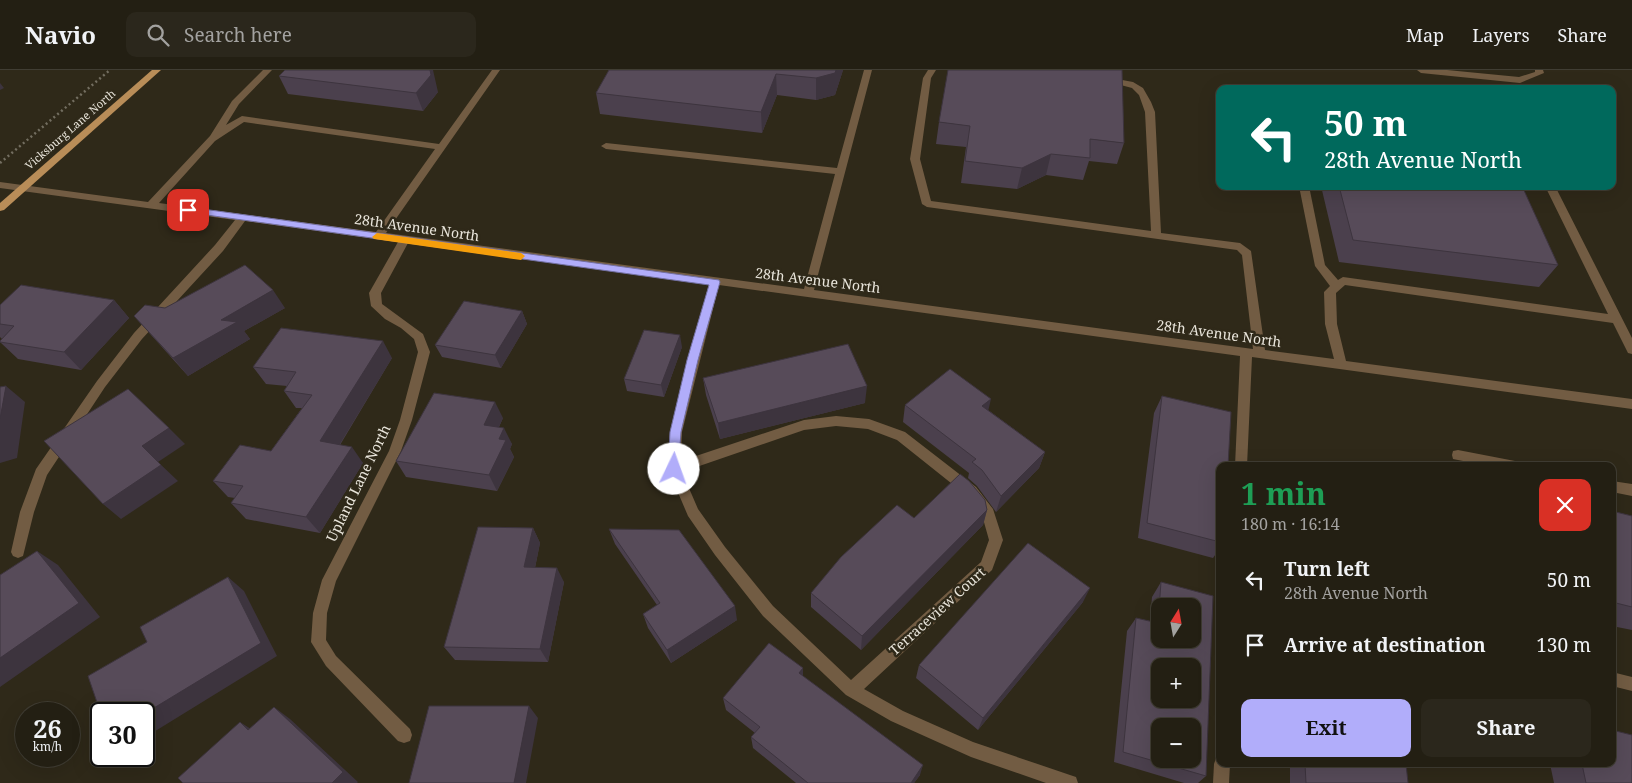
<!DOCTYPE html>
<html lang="en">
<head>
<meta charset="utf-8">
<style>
  :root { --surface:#231f13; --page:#2b271c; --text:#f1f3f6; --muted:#a3a2a0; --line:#403d33; --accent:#b1adfa }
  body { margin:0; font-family:"Noto Serif",serif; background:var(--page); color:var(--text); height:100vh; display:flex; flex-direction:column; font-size:19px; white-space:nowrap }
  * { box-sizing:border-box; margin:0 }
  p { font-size:16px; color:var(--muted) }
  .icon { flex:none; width:28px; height:28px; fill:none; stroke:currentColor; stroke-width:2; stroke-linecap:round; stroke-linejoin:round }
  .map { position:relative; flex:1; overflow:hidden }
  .side { position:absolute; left:1216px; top:392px; width:400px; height:305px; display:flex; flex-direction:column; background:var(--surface); border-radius:10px; box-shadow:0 5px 20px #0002,0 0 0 1px var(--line) }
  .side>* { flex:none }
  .top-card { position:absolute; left:1216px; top:15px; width:400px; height:105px; border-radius:10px; box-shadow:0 5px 20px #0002,0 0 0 1px var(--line); background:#00695c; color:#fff; overflow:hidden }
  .needle { width:32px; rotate:11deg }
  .tools { position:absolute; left:1151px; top:528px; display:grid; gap:10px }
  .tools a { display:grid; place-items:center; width:50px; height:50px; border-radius:10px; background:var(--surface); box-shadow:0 5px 20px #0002,0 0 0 1px var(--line); font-size:25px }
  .speed { position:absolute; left:15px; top:632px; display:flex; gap:10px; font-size:25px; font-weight:700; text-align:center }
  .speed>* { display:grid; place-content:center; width:65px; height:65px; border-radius:50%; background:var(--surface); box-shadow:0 5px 20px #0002,0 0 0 1px var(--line); line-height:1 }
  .speed small { font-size:12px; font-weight:400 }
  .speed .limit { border:2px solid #111; border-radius:8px; background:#fff; color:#111 }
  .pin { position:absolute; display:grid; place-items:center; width:42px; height:42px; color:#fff; margin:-21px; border-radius:10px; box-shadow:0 2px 8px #0006 }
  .me { position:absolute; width:55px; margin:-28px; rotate:3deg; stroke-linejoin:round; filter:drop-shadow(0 0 4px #0008) }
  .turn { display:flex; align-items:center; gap:18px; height:105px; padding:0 25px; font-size:22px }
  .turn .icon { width:65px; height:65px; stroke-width:2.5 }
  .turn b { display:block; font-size:35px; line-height:42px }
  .round { display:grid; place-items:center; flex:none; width:52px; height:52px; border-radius:10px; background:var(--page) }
  .head { display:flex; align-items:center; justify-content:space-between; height:85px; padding:0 25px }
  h1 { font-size:30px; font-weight:700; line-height:38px; color:#1e9e55 }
  .button { display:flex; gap:10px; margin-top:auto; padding:10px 25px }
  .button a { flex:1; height:58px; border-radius:10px; background:var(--accent); color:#111; font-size:20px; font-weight:700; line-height:58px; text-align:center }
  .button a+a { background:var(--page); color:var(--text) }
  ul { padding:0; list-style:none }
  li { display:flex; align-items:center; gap:15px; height:65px; padding:0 25px }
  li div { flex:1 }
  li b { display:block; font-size:19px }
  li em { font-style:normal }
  header { display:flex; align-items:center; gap:30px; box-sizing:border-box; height:70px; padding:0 25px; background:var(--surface); border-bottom:1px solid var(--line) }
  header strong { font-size:24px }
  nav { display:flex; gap:28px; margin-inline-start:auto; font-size:18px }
  .search { width:350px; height:45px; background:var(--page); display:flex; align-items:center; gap:12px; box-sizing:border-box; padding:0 18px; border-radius:10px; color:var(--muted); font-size:19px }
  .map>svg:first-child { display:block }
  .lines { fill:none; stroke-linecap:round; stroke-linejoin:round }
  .path { stroke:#736e60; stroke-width:2.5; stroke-dasharray:2 3; stroke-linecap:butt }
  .minor { fill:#725c43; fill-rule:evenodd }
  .major { fill:#b98d58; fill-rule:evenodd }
  .wall { fill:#4b404d }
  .shaded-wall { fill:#3d343e }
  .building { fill:#574b59; stroke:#3d343e; fill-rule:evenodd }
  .route { fill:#b1adfa; stroke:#7370a2 }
  .slow { fill:#f59e0b }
  .labels { text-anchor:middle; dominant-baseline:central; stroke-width:5; stroke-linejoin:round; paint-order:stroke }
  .far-street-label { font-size:11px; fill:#e9e5db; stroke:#2f2919 }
  .street-label { font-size:14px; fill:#e9e5db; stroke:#2f2919 }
</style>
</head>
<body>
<header>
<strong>Navio</strong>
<div class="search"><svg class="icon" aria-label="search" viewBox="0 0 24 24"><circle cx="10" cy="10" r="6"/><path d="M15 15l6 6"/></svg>Search here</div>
<nav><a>Map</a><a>Layers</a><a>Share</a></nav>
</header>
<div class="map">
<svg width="1632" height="713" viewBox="0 0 1632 713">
  <rect width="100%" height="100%" fill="#2f2919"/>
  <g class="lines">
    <path class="path" d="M0,93L110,0"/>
    <path class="minor" d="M263,0H272L239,34L226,55L242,46L439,74L492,0H500L386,163L804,219L835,104L606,79L601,76L606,73L837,98L864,0H872L814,220L1253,279L1242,185L1237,180L927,137L922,134L910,89L923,8L928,0H936L931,8L920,89L931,131L1151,161L1145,42L1139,25L1132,18L1102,10L1106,7L1133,12L1143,18L1151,32L1155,42L1161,163L1240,173L1251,181L1265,280L1334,289L1325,254L1324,222L1330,216L1315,196L1299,116H1309L1325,195L1338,210L1343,207L1608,244L1545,116H1555L1632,268V284L1628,283L1613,253L1345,215L1336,223L1337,254L1346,291L1632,329V339L1252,287L1247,396H1235L1240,286L719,215L682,362L681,391L804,350L836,346L869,349L905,362L976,417L993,439L1003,470L992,500L864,619L903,641L973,672L1070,705L1076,707L1078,713H1046L971,687L891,651L846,625L763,546L715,485L688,446L668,399L670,362L709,214L408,173L381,223L382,234L423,264L430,282L412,350L401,381L336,511L327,543L326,570L336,586L410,659L412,665L410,671L404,673L398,671L326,596L311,572L313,543L322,510L389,381L400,350L418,282L414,269L401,258L385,249L371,236L369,223L398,172L245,151L223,181L142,269L105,317L47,405L34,442L23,486L18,488L13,486L11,482L20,442L36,399L97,311L134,263L215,175L235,150L0,118V112L148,132L210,66L232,31ZM244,52L435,79L376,162L159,133L215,71ZM836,356L868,359L897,370L966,425L982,445L989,470L981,492L851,610L773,536L725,477L698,439L682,402L804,360Z
      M1417,0H1447L1519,7L1535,2V0H1543L1544,3L1520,13L1421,3Z
      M1458,380L1515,391L1520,392L1521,396H1489L1458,390L1453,389L1452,385L1453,381Z
      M1612,411L1632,414V426L1612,422Z
      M1612,602L1632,607V621L1612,616Z
      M1220,687V694H1230L1229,713H1213L1214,694L1216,688Z"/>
    <path class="major" d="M152,0H161L4,140L0,141V133Z"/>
  </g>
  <path class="wall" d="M609,0H843L835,25L816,30L777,25L762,63L600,44L596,23Z
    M279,6L438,22L423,41L288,24Z
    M939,52L1124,73L1117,94L1089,91L1083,110L1046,105L1017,119L961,113L966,77L936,74Z
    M1321,116H1522L1558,195L1539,217L1339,192Z
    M114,230L129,248L81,300L18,289L0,272V271L2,269L0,267V235Z
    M165,238H285L244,261L250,269L188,306L134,246Z
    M522,241L527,254L501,298L442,287L435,275Z
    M682,277L664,327L627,321L624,309Z
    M392,288L340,375L363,393L320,463L246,449L231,433L235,428L228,427L213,411L271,381L302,338H296L284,321L287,316L266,314L253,297Z
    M703,308L865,333L720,369L706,325Z
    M1162,326L1220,396V478L1213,488L1138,468L1154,343Z
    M905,335L988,340L1045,382L1039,398L996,442L977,416L968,408L969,403L903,352Z
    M503,348L499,357L512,374L510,379L514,387L497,421L406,407L396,391Z
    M987,440L983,455L861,580L811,537V523L914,448Z
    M1612,441L1632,446V560L1612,556Z
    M533,458L540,473L535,498L564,512L548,592L455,590L444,577Z
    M609,459L737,550L671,593L648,558L643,544L657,535L615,474Z
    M1161,512L1206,706L1198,713H1184L1114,692L1127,561L1136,548L1150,551L1152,527Z
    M1083,532L978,660L916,608L919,595Z
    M803,606L920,705L914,713H796L753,678L751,667L755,663L726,640L723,628Z
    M1290,694H1405L1408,713H1290Z
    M1550,694H1612L1632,713H1554Z"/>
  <path class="shaded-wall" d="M430,0H433L438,22L423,41L416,23Z
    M836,0H843L835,25L816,30V8Z
    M776,4L777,25L762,63L761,42Z
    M0,13L4,18L0,20Z
    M1051,84L1046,105L1017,119L1022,98Z
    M273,220L285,238L244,261L250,269L188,306L173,288L221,250Z
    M114,230L129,248L81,300L64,282Z
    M522,241L527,254L501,298L495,285Z
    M680,265L682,277L664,327L661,315Z
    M383,271L392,288L332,387L320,371Z
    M6,316L25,332L17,388L0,393V349Z
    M867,316L865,333L720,369L718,353Z
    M991,329L987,346L982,336Z
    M495,332L503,348L492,371L484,355Z
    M169,358L185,374L158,392L178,411L121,449L103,434L142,376Z
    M504,358L512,374L510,379L514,387L497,421L489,405L499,369Z
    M352,377L363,393L320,463L306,447Z
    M1045,382L1039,398L996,442L1001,426Z
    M987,440L983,455L861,580L862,566Z
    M533,458L540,473L532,512L524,497Z
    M37,481L58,495L100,547L0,617V588Z
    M557,498L564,512L548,592L540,579Z
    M228,507L244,521L277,586L144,668V644Z
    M1090,518L1083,532L978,660L983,648Z
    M735,536L737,550L671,593L667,580Z
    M803,598V611L799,603Z
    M529,636L538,648L526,713H514Z
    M274,637L290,649L358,712L357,713H332Z
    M240,652L257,663L248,660Z
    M923,695L920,705L914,713H911Z"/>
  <path class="building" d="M285,0H430L431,5L416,23L279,6Z
    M609,0H836L835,3L816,8L776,4L761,42L596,23Z
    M948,0H1122L1124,73L1090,69V88L1051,84L1022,98L965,91L970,56L939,52Z
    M1339,116H1522L1558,195L1353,170Z
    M245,195L273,220L221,250L237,252L173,288L134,246L145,235L165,238Z
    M21,215L114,230L64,282L0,272V271L14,256L0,254V235Z
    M464,231L522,241L495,285L435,275Z
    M281,258L383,271L320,371L352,377L306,447L231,433L243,416L213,411L240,375L271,381L312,325L284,321L296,302L253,297Z
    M644,260L680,265L661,315L624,309Z
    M848,274L867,316L718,353L703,308Z
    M950,299L991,329L982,336L1045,382L1001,426L982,400L972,392L976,389L905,335Z
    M6,316L0,349V317Z
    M128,319L169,358L142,376L161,395L103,434L44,371Z
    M434,323L495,332L484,355L504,358L499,369L506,370L489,405L396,391Z
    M1162,326L1231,342L1228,396H1220V472L1147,453Z
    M960,404L969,411L985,430L987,440L862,566L811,523L841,487L897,435L914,448Z
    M1612,441L1632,446V537L1612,532Z
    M478,457L533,458L524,497L557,498L540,579L444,577Z
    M609,459L679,460L735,536L667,580L643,544L660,533Z
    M1028,473L1090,518L983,648L919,595Z
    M37,481L79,533L0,588V505Z
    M228,507L261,573L144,644H101L88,606L147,572L140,557Z
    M1161,512L1213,526L1206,706L1123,682L1136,548L1158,553ZM1160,536H1192V569H1160ZM1160,596H1192V629H1160ZM1160,656H1192V689H1160Z
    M769,573L803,598L799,603L923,695L911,713H808L751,667L760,657L723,628Z
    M429,636H529L514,713H409Z
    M274,637L343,702L332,713H183L178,708L240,652L248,660Z
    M1612,660L1632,665V713H1586L1582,694H1612Z
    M1305,694H1406L1408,713H1306Z"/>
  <path class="route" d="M188,137L719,210L720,212L698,290L681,362L678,402H670L668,399L670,362L687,290L709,215L185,142V138Z"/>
  <path class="slow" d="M377,163L521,183L525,186L521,190L374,169L372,167Z"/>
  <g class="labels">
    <g class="far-street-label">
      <text transform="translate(70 59) rotate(-41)">Vicksburg Lane North</text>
    </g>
    <g class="street-label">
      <text transform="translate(417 157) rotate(8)">28th Avenue North</text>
      <text transform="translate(818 210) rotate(7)">28th Avenue North</text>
      <text transform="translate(1219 263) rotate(8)">28th Avenue North</text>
      <text transform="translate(358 413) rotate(-64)">Upland Lane North</text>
      <text transform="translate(937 541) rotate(-42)">Terraceview Court</text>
    </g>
  </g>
</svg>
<div class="tools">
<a><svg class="needle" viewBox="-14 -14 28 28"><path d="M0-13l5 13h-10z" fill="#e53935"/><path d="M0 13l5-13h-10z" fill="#a3a2a0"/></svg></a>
<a>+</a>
<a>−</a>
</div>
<div class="speed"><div>26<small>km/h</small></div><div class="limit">30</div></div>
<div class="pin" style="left:188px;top:140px;background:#d93025"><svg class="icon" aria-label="arrive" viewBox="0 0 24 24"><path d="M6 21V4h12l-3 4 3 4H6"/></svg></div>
<svg class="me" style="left:674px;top:399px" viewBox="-20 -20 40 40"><circle r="19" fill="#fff"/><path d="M0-13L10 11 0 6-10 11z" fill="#b1adfa"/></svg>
<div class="top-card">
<div class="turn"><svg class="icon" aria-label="left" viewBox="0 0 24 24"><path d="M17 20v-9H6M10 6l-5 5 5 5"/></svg><div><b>50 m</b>28th Avenue North</div></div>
</div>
<section class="side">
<div class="head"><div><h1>1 min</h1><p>180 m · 16:14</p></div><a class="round" style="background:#d93025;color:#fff"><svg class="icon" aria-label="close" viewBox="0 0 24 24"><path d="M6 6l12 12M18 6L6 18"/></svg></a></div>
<ul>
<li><svg class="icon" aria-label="left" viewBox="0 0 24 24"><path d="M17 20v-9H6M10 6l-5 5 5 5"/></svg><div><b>Turn left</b><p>28th Avenue North</p></div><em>50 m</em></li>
<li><svg class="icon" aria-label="arrive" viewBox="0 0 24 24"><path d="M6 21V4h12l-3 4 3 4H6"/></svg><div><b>Arrive at destination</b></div><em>130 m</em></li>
</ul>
<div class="button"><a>Exit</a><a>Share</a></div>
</section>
</div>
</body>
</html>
